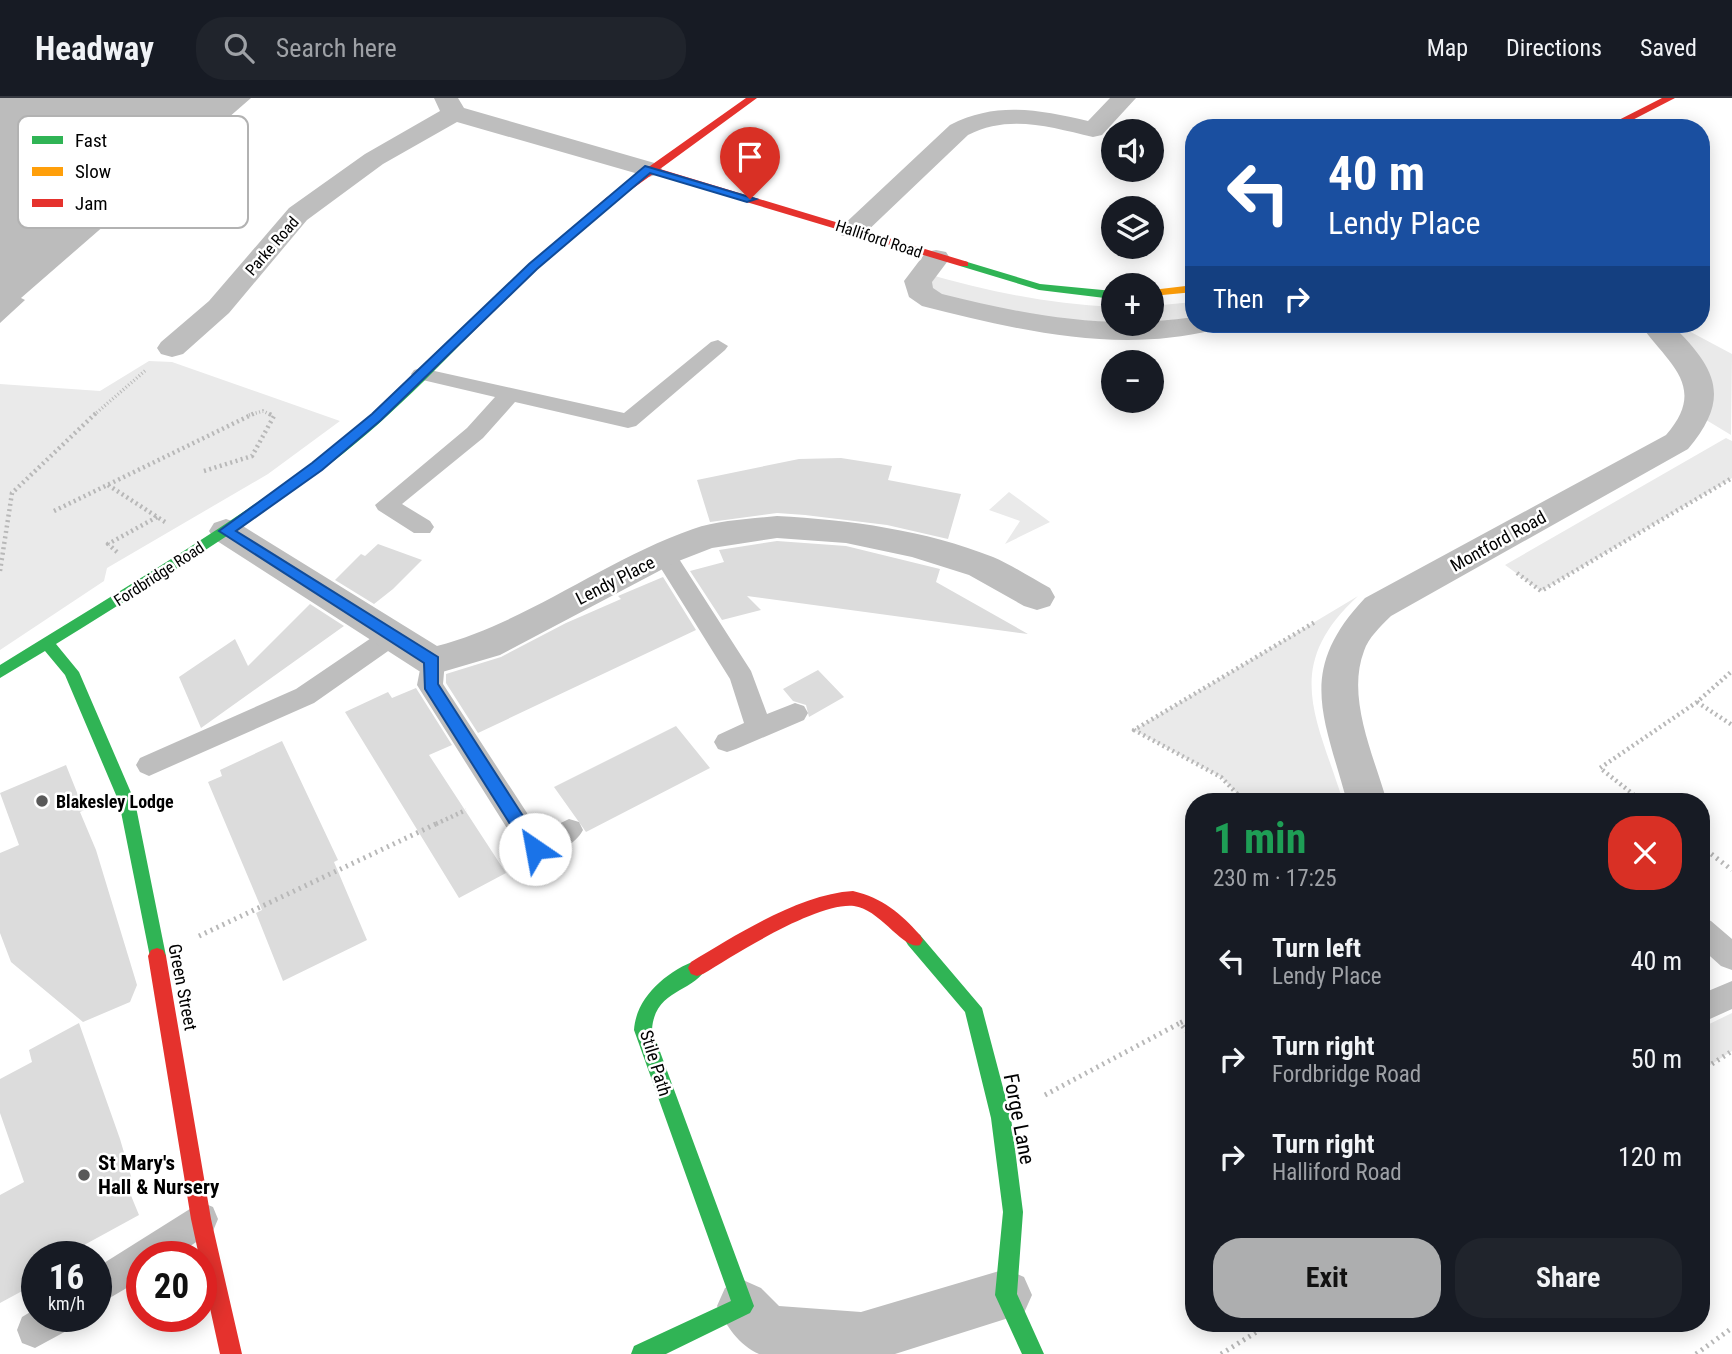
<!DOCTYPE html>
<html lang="en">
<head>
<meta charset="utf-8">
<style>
  :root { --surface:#171b24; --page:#20242c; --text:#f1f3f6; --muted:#9ea1a6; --line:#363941; --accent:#adaeaf }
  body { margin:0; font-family:"Roboto Condensed",sans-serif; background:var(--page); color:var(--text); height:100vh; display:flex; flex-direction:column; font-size:26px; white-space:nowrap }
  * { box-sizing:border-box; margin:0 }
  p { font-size:23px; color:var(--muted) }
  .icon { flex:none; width:38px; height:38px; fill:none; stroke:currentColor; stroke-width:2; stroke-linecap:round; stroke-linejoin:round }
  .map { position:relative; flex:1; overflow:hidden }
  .panel { position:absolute; left:1185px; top:695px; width:525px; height:539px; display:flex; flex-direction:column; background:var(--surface); border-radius:28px; box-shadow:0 4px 18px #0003 }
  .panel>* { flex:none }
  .top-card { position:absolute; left:1185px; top:21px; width:525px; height:214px; border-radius:28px; box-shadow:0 4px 18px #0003; background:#1a4fa0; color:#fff; overflow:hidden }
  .fabs { position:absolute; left:1101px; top:21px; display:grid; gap:14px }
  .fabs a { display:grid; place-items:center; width:63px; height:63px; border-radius:50%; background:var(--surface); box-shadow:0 4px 18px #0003; font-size:35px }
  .speed { position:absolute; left:21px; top:1143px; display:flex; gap:14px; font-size:35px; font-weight:700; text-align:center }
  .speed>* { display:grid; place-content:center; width:91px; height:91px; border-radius:50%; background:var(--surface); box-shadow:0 4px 18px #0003; line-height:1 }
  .speed small { font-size:18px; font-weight:400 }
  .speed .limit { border:10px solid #d22; background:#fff; color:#111 }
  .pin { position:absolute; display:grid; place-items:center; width:60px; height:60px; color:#fff; margin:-72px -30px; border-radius:50% 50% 50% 0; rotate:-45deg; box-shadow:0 0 7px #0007 }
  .pin .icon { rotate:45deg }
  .me { position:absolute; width:77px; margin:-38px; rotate:327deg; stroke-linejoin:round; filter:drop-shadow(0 0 5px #0008) }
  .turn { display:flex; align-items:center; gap:24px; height:147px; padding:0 28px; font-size:32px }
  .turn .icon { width:91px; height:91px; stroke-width:2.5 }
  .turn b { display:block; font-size:49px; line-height:60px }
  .then { display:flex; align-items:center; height:66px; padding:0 28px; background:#0003; gap:14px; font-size:26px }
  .round { display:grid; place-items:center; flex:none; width:74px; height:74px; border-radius:28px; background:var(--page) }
  .summary { display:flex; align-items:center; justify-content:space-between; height:119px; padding:0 28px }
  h1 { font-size:42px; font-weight:700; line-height:52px; color:#1e9e55 }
  .cta { display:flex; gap:14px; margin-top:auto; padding:14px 28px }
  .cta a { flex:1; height:80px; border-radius:28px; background:var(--accent); color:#111; font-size:28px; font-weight:700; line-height:80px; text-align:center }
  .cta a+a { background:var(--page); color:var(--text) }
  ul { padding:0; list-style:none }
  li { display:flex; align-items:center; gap:21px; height:98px; padding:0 28px }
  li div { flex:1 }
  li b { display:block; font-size:26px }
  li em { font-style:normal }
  header { display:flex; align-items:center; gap:42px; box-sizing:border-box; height:98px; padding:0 35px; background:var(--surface); border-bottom:2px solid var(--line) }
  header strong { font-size:33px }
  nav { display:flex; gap:38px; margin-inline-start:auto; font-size:24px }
  .search { width:490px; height:63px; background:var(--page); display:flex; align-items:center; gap:18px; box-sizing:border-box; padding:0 24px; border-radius:28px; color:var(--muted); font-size:26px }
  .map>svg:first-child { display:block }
  .green { fill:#eaeaea }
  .water { fill:#bcbcbc }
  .building { fill:#dcdcdc }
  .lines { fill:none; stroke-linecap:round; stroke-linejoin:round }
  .path-far2 { stroke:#b8b8b8; stroke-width:3.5; stroke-dasharray:1 2.5; stroke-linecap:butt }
  .path-far1 { stroke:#b8b8b8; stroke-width:4.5; stroke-dasharray:2 3.5; stroke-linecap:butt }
  .path { stroke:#b8b8b8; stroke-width:5; stroke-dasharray:2 4.5; stroke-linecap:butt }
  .lane { fill:#bebebe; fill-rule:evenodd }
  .street { fill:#bebebe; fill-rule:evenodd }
  .fast { fill:#30b455; fill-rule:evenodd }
  .slow { fill:#ff9f0a; fill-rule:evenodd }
  .jam { fill:#e5322d; fill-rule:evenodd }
  .route { fill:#1a73e8; stroke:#114b97; stroke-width:2 }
  .poi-dot { fill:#595959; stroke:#fff; stroke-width:2.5 }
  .labels { text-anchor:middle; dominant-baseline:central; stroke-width:5; stroke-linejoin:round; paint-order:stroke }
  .far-street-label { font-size:16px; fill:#000; stroke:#fff }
  .street-label { font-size:18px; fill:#000; stroke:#fff }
  .poi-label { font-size:18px; font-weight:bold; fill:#000; stroke:#fff; text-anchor:start }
  .near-street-label { font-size:21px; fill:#000; stroke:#fff }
  .near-poi-label { font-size:21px; font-weight:bold; fill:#000; stroke:#fff; text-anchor:start }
  .key { fill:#fff; stroke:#b2b2b2; stroke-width:2 }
  .key-label { font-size:19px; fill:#000 }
</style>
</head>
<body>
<header>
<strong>Headway</strong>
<div class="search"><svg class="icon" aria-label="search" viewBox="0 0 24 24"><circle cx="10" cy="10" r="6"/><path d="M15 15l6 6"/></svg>Search here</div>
<nav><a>Map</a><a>Directions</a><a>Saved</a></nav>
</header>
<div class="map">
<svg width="1732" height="1256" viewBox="0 0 1732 1256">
  <rect width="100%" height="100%" fill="#fff"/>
  <path class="green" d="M924,175C986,193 1049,206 1113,209V226H1152V208L1193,204L1194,226H1203L1135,235L932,202Z
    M1687,232L1732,256L1731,337L1698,317L1667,237Z
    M149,263L172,264L340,323L268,376L107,470L104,483L0,552V286L100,293Z
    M1726,340L1732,343V380L1541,493L1505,467Z
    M1009,394L1050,424L1005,446L1020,423L989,412Z
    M1358,498C1282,568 1316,618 1343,703H1245L1221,679L1134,632Z
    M1732,915V953L1701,973V930Z"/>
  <path class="water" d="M0,0H251L21,200L25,202L0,225Z"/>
  <path class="building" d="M841,360L892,368L888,382L961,396L948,441L887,427L805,417L777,415L710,424L697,382L799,361Z
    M777,443L846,448L940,471L936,484L1028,536L747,498L761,512L722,522L690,473L724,464L719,452Z
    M378,446L422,462L393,491L374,506L335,482L361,456L365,458Z
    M663,479L696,532L478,635L446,585V576L501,559L566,525L621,501L618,498Z
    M310,506L344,528L201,630L179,579L235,541L248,568Z
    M818,572L844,599L809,619L806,607L793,603L783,591Z
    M416,590L452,647L429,657L506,775L459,800L345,614L388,594L392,600Z
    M676,628L710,670L586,734L554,689Z
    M282,643L338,762L334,764L367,842L283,883L256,815L262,812L208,684L222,678L220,672Z
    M66,667L84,712L80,714L96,752L137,887L130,904L83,924L11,864L0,835V755L19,747L0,695Z
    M79,925L120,1041L133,1085L127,1088L139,1117L64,1158H37V1185L0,1205V1097L24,1084L0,1015V981L32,964L29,952Z"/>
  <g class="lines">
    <path class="path-far2" d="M94,317L146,272
      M249,317L263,313L271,317"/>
    <path class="path-far1" d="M204,373L252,358L274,318L267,315
      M108,387L165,424
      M54,413L255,315
      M117,454L108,446L157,419
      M0,473L12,395L96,315
      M1517,475L1541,493L1732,380
      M1697,604L1732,627
      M1245,704L1221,679L1134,632L1315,524
      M1643,704L1600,670L1697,604L1732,573
      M436,726L466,712"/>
    <path class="path" d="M1701,748L1732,772
      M199,838L440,724
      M1194,918L1180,925L1194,942
      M1701,973L1732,953
      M1045,997L1180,925
      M1221,1256L1271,1225
      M1696,1256L1732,1230"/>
    <path class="lane" d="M718,242L728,248L725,252L636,328L628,330L515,304L483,340L402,406L430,423L434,429L430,435H414L378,412L375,407L467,330L495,299L414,280L411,276L414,272L421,270L624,315L711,244Z
      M664,448L672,450L751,573L767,616L795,605L804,608L808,615L804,622L736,651L727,654L718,651L714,644L718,637L744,625L730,581L652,456L656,450Z
      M392,529L401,532L404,538L401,544L314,605L158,674L149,678L140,674L136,667L140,660L296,591L383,532Z
      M432,554L441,556L445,563L443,586L540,735L569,721L579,724L583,732C575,748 543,765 525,759L417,587L423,556Z
      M1701,819L1711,823L1732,841V872L1721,868L1701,850Z
      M1732,883V911L1701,925V896Z
      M201,1104L213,1109L218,1121L213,1133L175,1158H142V1181L96,1208V1170Z
      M37,1210V1218H75L70,1231L35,1250L22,1245L17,1232L22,1219Z"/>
    <path class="street" d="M434,0H458L464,10L658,66L662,71L658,76L649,79L457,24L383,66L307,122L229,215L183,256L172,259L161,256L157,250L161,244L209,203L289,110L365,56L440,13Z
      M1110,0H1136L1102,37L1093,39C1050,29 1009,16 968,37L862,138H842L838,132L950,27C997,3 1039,12 1088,23Z
      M936,152L946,154L950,160L932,184L933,190L942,196C1031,218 1106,232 1194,219V226H1218L1213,232C1116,256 1017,232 922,208L909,199L904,183L926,154Z
      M1640,226H1671C1716,270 1732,299 1688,351L1391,518C1381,528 1368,540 1364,553C1346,600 1374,658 1387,704H1347C1324,618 1296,573 1365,500L1666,337C1709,288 1667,265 1640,226Z
      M777,418C850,422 925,432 993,459C1012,467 1031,480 1050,490L1055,499L1050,508L1037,512L1024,508L969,477L912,459L846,445L777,440L712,450L676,464L500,557L432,577L419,573L214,441L209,433L214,425L226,421L238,425L437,548C528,524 604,462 693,431C719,422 750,421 777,418Z
      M1006,1171L1024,1179L1032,1197L1024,1215L895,1256H759C739,1247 726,1228 717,1208L725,1190L743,1182L761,1190L779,1208L861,1214Z"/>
    <path class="fast" d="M964,163L1040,186L1113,193V201L1039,192L960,168V164Z
      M520,177L526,180L524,182C461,244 401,312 331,365C243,431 149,488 56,546L79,574L135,704L166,858L163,864L157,866L151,864L119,704L65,577L45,553L0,580V567C108,500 219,435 321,359C392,306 453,239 516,178Z
      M914,834L920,837L982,910L1011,1020L1023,1114L1017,1196L1044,1256H1022L995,1197L1003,1114L991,1020L965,914L908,847L905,842L908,837Z
      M697,862L703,864L706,870C695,894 654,891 652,932L754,1208L750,1215L666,1256H631L634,1248L731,1203L634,932C636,899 667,873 697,862Z"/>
    <path class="slow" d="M1194,187V194L1152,198V192Z"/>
    <path class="jam" d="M746,0H757L660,71L968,164V168H960L653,76L614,104L524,182H516V178L606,100L645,72V69L650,68Z
      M1662,0H1675L1617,30H1603Z
      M853,793C883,800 900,815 920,837L923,842L920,847C904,853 880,811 854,808C817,804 736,856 703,876L697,878L691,876L688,870L691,864C736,837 800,796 853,793Z
      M157,850L163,852L166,858L211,1121L242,1256H220L201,1169V1158H199L191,1121L148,858L151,852Z"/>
  </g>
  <path class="route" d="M645,68L756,101L747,104L650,75L537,171L381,322L322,372L236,433L438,559V586L541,746L543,751L541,756H529L425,591L424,565L219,433L312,365L372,316L529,166Z"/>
  <g class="poi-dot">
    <circle cx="42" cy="703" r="7"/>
    <circle cx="84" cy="1077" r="7"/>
  </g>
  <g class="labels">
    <g class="far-street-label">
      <text transform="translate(879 141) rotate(18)">Halliford Road</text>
      <text transform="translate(272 148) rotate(-49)">Parke Road</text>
      <text transform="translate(159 476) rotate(-33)">Fordbridge Road</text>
    </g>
    <g class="street-label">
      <text transform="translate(1498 443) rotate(-29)">Montford Road</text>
      <text transform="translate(615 482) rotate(-27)">Lendy Place</text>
      <text transform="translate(183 889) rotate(79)">Green Street</text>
      <text transform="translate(656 965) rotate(73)">Stile Path</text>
    </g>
    <g class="poi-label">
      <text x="56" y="703">Blakesley Lodge</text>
    </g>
    <g class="near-street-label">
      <text transform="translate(1019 1021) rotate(79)">Forge Lane</text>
    </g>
    <g class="near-poi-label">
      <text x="98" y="1065">St Mary's<tspan x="98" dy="24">Hall &amp; Nursery</tspan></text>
    </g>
  </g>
  <rect x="18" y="18" width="230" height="112" rx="10" class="key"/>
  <rect x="32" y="38" width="31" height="8" fill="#30b455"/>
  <rect x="32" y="69" width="31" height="9" fill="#ff9f0a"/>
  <rect x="32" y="101" width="31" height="8" fill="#e5322d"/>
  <g class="key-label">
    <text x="75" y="49">Fast</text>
    <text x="75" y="80">Slow</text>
    <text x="75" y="112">Jam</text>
  </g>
</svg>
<div class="fabs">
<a><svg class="icon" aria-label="sound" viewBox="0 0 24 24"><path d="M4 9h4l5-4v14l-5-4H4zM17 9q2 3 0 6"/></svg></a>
<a><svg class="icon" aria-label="layers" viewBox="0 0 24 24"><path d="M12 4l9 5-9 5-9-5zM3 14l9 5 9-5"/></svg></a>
<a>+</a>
<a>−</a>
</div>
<div class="speed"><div>16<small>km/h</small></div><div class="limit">20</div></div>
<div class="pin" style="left:750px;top:101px;background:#d93025"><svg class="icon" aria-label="arrive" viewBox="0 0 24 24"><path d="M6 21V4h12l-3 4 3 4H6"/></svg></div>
<svg class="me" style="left:535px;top:751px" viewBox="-20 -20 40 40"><circle r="19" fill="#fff"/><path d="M0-13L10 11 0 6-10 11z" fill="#1a73e8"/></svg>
<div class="top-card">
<div class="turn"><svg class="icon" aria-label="left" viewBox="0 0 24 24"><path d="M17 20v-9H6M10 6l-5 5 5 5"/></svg><div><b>40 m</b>Lendy Place</div></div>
<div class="then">Then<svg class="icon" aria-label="right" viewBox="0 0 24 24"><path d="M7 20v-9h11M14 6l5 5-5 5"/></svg></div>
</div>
<section class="panel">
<div class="summary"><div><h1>1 min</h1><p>230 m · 17:25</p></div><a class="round" style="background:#d93025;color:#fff"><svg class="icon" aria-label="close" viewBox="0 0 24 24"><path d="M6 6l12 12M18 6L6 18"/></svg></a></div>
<ul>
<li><svg class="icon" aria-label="left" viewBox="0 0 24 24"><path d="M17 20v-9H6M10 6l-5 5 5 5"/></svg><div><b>Turn left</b><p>Lendy Place</p></div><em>40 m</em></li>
<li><svg class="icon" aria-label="right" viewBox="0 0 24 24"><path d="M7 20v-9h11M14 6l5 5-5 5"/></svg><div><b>Turn right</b><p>Fordbridge Road</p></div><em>50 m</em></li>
<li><svg class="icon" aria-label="right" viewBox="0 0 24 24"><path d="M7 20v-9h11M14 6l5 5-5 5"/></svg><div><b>Turn right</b><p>Halliford Road</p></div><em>120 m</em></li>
</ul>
<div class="cta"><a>Exit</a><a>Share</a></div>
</section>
</div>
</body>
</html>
